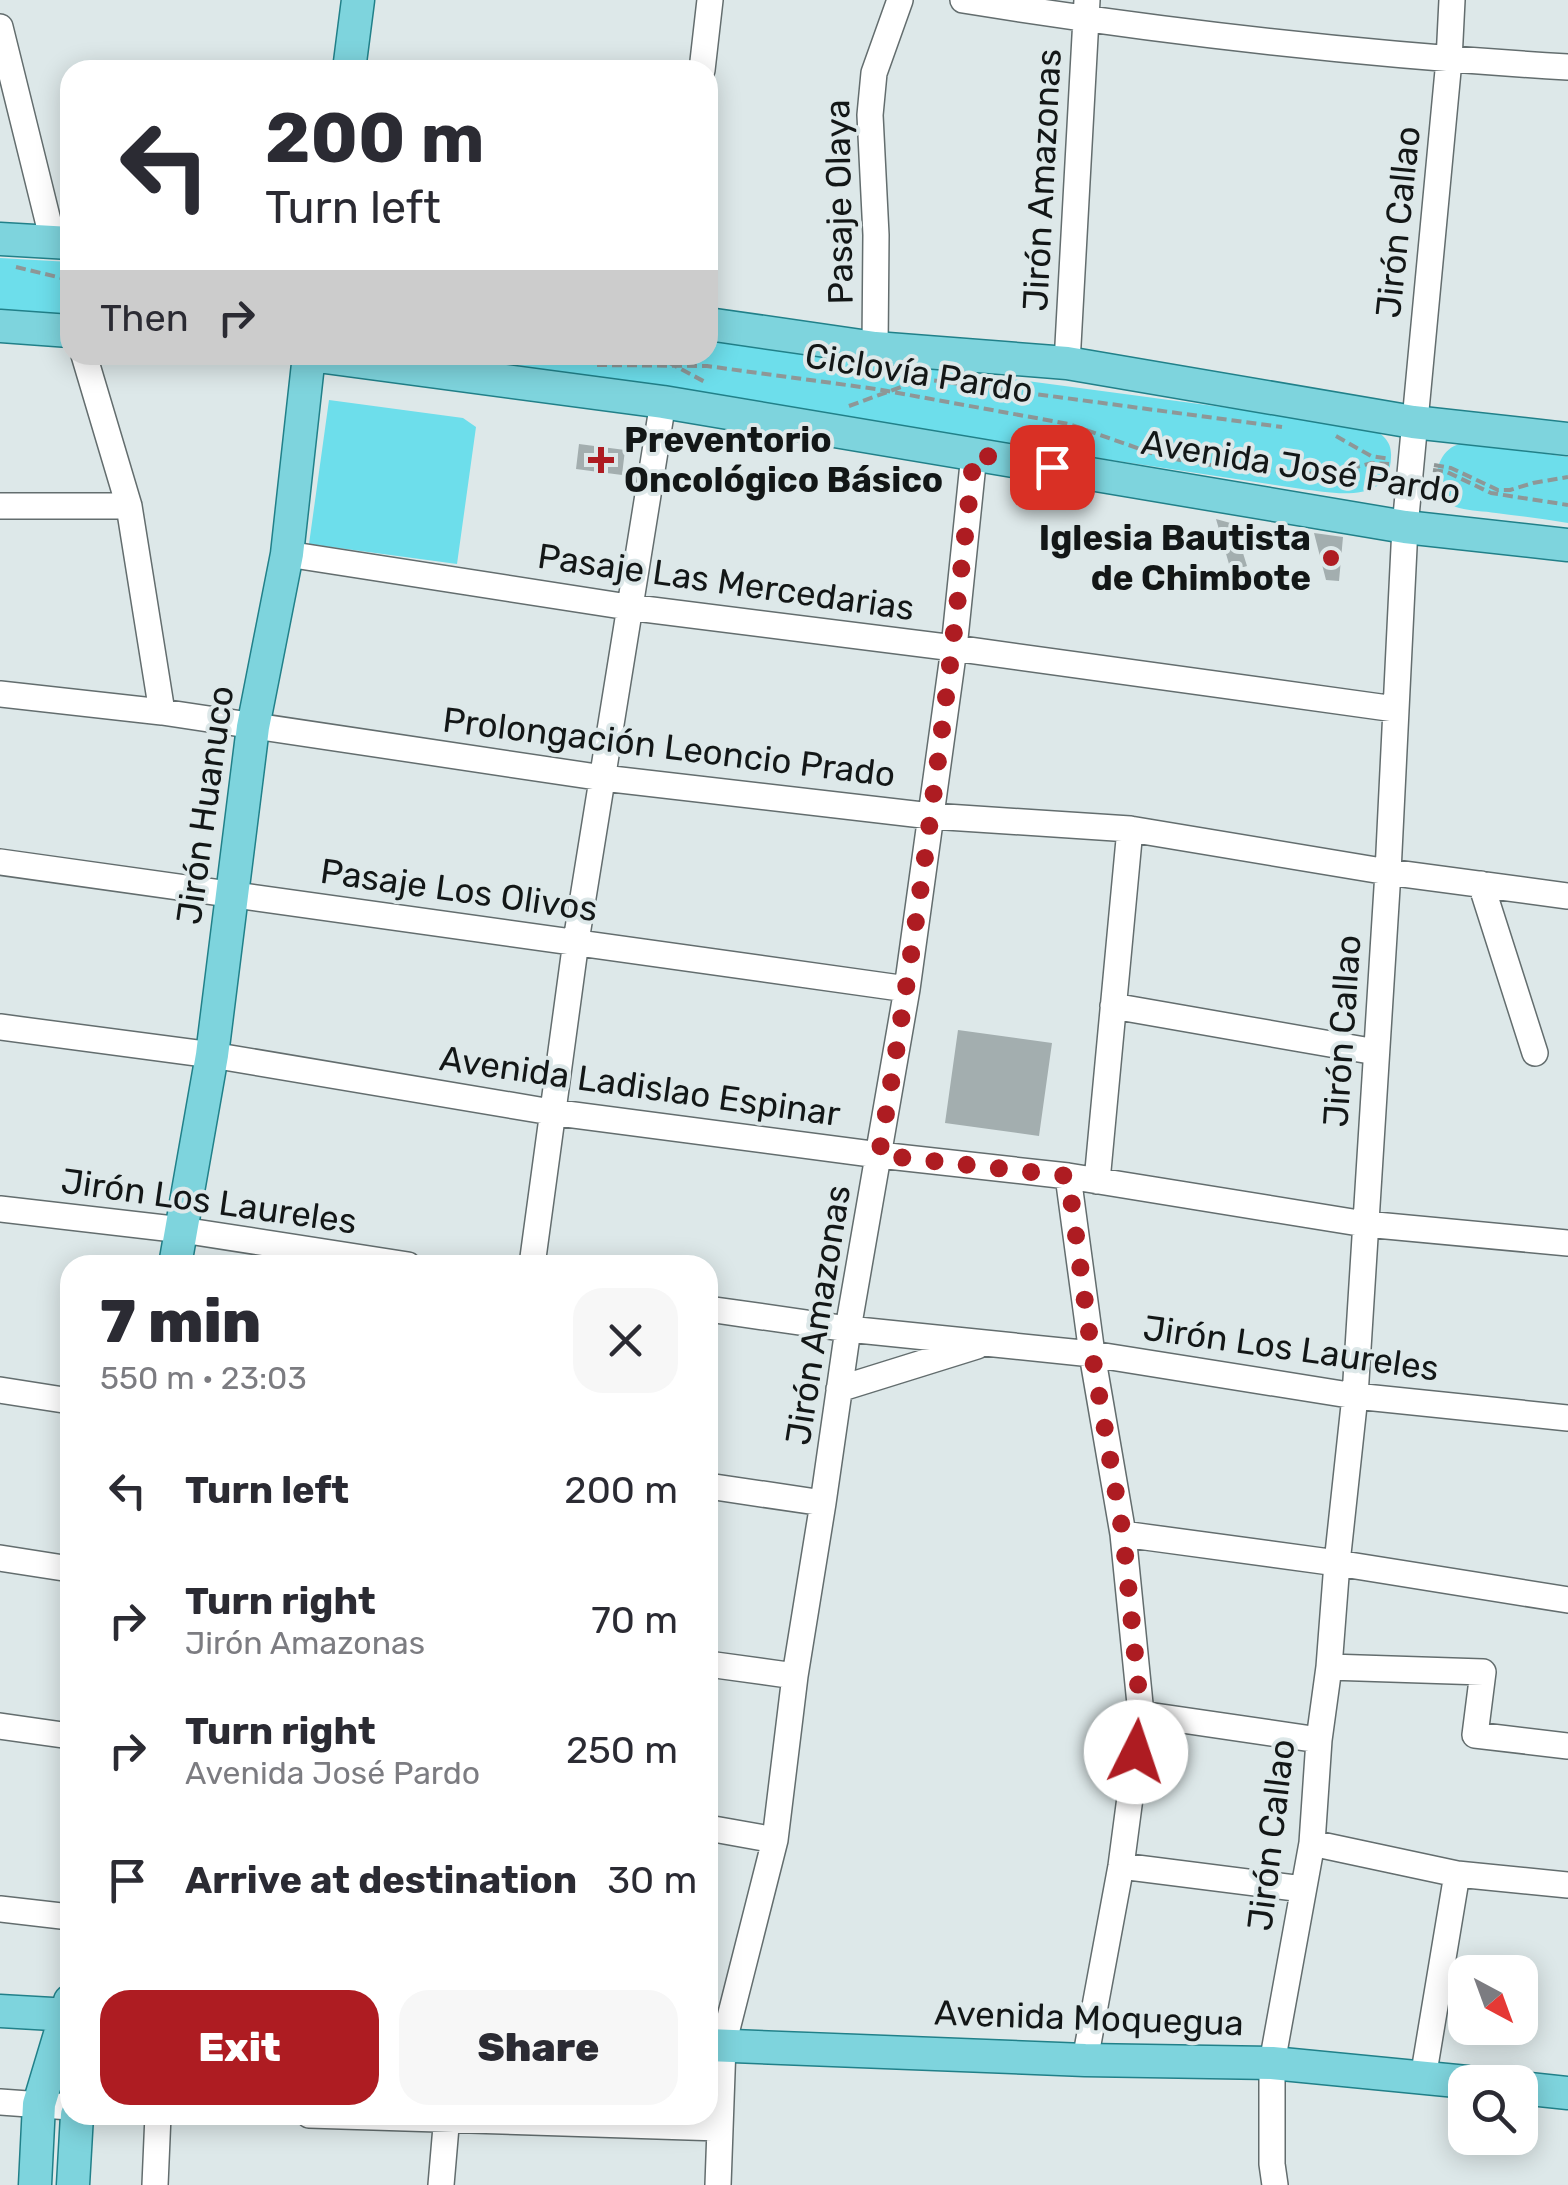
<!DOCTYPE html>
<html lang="en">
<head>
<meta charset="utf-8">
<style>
  :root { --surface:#fff; --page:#f7f7f7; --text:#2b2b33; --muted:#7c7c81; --accent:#ae1c22 }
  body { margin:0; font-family:Rubik,sans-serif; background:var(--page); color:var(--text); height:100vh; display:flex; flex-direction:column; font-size:38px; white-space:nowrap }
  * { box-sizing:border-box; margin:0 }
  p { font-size:32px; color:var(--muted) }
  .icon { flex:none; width:55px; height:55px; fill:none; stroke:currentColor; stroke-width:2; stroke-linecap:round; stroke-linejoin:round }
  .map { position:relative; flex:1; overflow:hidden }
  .drawer { position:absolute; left:60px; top:1255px; width:658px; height:870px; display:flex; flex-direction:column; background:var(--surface); border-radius:30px; box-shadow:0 5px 25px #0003 }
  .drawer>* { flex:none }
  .top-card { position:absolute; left:60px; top:60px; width:658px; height:305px; border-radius:30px; box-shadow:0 5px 25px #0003; background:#fff; color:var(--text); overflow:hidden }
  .needle { width:65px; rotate:139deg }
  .tools { position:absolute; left:1448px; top:1955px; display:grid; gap:20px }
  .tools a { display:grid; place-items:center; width:90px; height:90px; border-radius:20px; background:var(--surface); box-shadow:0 5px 25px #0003; font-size:50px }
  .pin { position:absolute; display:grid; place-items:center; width:85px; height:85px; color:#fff; margin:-42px; border-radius:20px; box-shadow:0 5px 15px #0006 }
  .me { position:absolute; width:110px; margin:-55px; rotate:4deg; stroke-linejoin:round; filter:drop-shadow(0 0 8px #0008) }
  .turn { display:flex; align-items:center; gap:35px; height:210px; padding:0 40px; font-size:45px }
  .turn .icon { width:130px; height:130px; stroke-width:2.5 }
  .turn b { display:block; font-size:70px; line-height:85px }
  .then { display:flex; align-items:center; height:95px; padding:0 40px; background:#0003; gap:20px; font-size:38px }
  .round { display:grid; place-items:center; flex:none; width:105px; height:105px; border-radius:30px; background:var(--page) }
  .summary { display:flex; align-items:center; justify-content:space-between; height:170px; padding:0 40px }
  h1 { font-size:60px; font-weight:800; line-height:75px }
  .cta { display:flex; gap:20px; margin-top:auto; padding:20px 40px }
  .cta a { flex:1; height:115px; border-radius:30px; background:var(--accent); color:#fff; font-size:40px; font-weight:800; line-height:115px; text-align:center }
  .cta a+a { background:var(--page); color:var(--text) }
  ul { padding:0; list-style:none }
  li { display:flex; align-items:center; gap:30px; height:130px; padding:0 40px }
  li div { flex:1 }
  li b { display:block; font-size:38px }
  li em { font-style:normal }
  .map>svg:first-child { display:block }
  .green { fill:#6ddeeb }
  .building { fill:#a3aeaf }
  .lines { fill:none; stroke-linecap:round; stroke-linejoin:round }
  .minor-casing { stroke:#636d6e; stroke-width:28 }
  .major-casing { stroke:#218089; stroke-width:35 }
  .path { stroke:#8e9797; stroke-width:4; stroke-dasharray:10 5; stroke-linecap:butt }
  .minor { stroke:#fff; stroke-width:25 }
  .major { stroke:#7ed4dd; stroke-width:32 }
  .route { stroke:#ae1c22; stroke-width:18; stroke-dasharray:0 32.4 }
  .poi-dot { fill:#ae1c22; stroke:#dde8e9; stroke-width:4 }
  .labels { text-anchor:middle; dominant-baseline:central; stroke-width:8; stroke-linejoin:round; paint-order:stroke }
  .street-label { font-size:35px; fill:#131717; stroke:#dde8e9 }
  .poi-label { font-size:35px; font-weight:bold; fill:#131717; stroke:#dde8e9; text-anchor:start }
</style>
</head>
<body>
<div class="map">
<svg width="1568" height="2185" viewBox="0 0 1568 2185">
  <rect width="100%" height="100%" fill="#dde8e9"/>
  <path class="green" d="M0,258L70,262V325L0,319Z
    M708,338L1370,427C1383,435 1392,441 1391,457C1390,505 1333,493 1302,489L967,438L362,355H708Z
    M329,400L463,418L476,427L457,564L309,544Z
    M1466,443L1568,457V523C1544,519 1520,516 1496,513C1483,511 1468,511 1456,507C1425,495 1434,444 1466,443Z"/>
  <path class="building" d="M579,444L625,450L622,475L576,469Z
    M1216,519L1234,524L1247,566L1231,571Z
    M1314,533L1343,537L1339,581L1326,580Z
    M958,1030L1052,1043L1039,1136L945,1123Z"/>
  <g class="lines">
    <g class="minor-casing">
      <path id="minor" d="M963,0C1163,32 1366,55 1568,67
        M0,27L53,241
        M702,70L710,0
        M875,348L876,235L870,115L874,73L900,0
        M84,355L129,506L162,712
        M1067,363L1087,0
        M0,506H129
        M287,554L628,607L954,648L1395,709
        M0,694L162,712L603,778L931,816L1130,829L1388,872L1568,896
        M0,862L907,989
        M1481,884L1535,1053
        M1113,1006L1376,1052
        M0,1027L212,1055L551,1112L879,1155L1068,1176L1365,1224L1568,1243
        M1068,1176L1092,1354L1123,1534L1141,1714L1121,1866L1085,2060
        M1097,1181L1130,829
        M0,1209L182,1230L408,1265
        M532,1265L576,941L663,402
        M708,1309L848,1329L1092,1354L1355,1396L1568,1418
        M839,1389L977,1346
        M0,1390L70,1401
        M708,1486L823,1503
        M1123,1534L1337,1563L1568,1600
        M0,1558L70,1569
        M708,1664L795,1676
        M1329,1667L1483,1672L1475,1735L1568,1746
        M1141,1714L1319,1740
        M0,1726L70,1736
        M708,1828L775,1840
        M1312,1843L1457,1874L1568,1885
        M1121,1866L1303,1889
        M0,1909L70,1917
        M1423,2078L1457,1874
        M0,2102L70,2107
        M309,2115L720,2128
        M155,2185L158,2115
        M441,2185L447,2115
        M718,2185L723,2045L775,1840L795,1676L823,1503L848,1329L907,989L954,648L974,454
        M1275,2185L1272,2164V2063L1312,1843L1319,1740L1329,1667L1337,1563L1355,1396L1388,872L1405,527L1449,60L1452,0"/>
    </g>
    <g class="major-casing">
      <path id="major" d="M349,70L358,0
        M0,239L70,243
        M708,324L875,348L1067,363L1413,422L1568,439
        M0,326L70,331
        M310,355L663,402L1405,527L1568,545
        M175,1265L212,1055L253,727L287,554L309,355
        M0,2011L70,2015
        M708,2045L1085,2060L1272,2063L1467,2082
        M1520,2088L1568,2093
        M35,2185L39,2104L70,2001
        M73,2185L77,2115"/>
    </g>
    <path class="path" d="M16,267L70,280
      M655,355L705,382
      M597,365L707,366L876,389L1069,424L1160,456L1200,464L1315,474L1341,471L1372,463L1389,464
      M849,406L923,379L1282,427
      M1336,436L1371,456L1390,459
      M1434,465L1451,468L1498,490H1510L1533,483L1568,477
      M1433,470L1447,472L1491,493L1568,505"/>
    <use href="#minor" class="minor"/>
    <use href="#major" class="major"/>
  </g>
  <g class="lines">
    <path class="route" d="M1052,467L974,454C949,688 919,922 879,1155L1068,1176L1092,1354L1123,1534L1141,1714L1136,1752"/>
  </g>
  <g class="poi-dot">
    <path d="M596 445h10v10h10v10h-10v10h-10v-10h-10v-10h10z"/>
    <circle cx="1331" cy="558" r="10"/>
  </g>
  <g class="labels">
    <g class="street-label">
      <text transform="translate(1042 180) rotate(-87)">Jirón Amazonas</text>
      <text transform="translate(839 202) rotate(-91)">Pasaje Olaya</text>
      <text transform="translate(1398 222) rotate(-84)">Jirón Callao</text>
      <text transform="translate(919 373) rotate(9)">Ciclovía Pardo</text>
      <text transform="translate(1301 467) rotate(9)">Avenida José Pardo</text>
      <text transform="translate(726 582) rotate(8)">Pasaje Las Mercedarias</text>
      <text transform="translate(669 747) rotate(7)">Prolongación Leoncio Prado</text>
      <text transform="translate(205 805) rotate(-82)">Jirón Huanuco</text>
      <text transform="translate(459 890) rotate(8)">Pasaje Los Olivos</text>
      <text transform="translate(1342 1031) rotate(-86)">Jirón Callao</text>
      <text transform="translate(640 1086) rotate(8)">Avenida Ladislao Espinar</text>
      <text transform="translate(209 1201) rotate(8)">Jirón Los Laureles</text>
      <text transform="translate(818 1315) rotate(-81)">Jirón Amazonas</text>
      <text transform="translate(1291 1348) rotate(8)">Jirón Los Laureles</text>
      <text transform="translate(1271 1835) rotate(-83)">Jirón Callao</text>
      <text transform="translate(1089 2018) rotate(2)">Avenida Moquegua</text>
    </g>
    <g class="poi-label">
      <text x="624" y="440">Preventorio<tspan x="624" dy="40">Oncológico Básico</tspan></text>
      <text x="1311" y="538" text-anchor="end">Iglesia Bautista<tspan x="1311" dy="40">de Chimbote</tspan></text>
    </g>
  </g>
</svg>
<div class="tools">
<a><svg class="needle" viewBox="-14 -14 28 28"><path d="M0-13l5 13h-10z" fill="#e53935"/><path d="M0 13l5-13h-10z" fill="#7c7c81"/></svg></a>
<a><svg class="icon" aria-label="search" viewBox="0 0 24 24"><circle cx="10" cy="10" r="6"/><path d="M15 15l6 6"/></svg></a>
</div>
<div class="pin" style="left:1052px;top:467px;background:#d93025"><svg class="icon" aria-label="arrive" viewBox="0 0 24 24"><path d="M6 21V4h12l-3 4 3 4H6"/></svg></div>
<svg class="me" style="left:1136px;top:1752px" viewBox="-20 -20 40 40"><circle r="19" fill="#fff"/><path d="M0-13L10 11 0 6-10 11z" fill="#ae1c22"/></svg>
<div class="top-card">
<div class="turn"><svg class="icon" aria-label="left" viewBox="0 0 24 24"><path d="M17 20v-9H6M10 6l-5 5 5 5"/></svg><div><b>200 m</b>Turn left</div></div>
<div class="then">Then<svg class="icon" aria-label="right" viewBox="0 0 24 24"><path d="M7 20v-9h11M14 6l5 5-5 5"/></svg></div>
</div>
<section class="drawer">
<div class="summary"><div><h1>7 min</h1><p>550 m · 23:03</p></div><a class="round"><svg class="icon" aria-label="close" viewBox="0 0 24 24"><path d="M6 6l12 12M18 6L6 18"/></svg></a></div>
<ul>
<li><svg class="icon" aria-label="left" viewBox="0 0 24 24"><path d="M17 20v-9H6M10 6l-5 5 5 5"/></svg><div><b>Turn left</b></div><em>200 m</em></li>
<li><svg class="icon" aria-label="right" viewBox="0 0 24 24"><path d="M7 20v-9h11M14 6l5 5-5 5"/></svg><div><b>Turn right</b><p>Jirón Amazonas</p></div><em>70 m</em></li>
<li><svg class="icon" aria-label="right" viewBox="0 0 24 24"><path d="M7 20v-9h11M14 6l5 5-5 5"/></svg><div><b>Turn right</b><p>Avenida José Pardo</p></div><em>250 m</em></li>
<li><svg class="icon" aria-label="arrive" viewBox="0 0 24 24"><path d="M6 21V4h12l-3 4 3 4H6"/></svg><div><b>Arrive at destination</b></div><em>30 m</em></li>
</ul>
<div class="cta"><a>Exit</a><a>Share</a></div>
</section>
</div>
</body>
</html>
